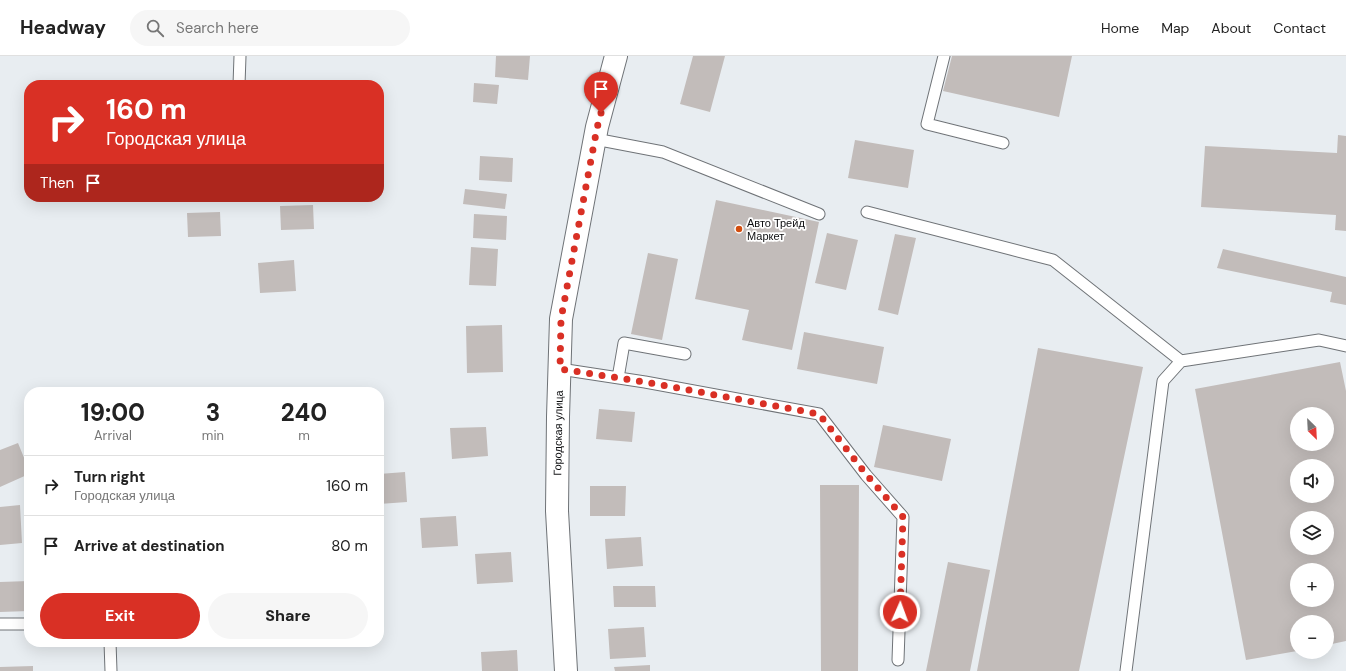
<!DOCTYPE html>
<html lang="en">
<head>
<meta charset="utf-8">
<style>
  :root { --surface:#fff; --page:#f6f6f6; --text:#222; --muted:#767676; --line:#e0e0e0; --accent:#d93025 }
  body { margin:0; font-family:"DM Sans",sans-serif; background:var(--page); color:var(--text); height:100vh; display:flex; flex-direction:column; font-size:15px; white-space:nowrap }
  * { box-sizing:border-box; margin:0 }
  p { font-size:13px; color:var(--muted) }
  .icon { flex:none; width:22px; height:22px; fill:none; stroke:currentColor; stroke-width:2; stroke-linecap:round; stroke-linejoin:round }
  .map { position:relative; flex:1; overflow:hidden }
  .side { position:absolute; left:24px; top:331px; width:360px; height:260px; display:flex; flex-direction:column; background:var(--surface); border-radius:16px; box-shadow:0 4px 16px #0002 }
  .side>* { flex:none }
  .hud { position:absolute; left:24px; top:24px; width:360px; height:122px; border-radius:16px; box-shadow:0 4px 16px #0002; background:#d93025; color:#fff; overflow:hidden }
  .needle { width:26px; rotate:156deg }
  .tools { position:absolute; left:1290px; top:351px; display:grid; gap:8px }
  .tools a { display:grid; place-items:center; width:44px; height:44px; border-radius:50%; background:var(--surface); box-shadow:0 4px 16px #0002; font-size:20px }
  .pin { position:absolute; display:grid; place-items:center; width:34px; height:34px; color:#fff; margin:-41px -17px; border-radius:50% 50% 50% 0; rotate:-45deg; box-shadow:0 0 4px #0007 }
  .pin .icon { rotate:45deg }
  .me { position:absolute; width:44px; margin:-22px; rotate:2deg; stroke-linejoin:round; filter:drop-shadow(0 0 3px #0008) }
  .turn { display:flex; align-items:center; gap:14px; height:84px; padding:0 16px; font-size:18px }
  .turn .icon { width:52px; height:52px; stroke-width:2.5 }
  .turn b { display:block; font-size:28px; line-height:34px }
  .then { display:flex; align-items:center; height:38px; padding:0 16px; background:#0003; gap:8px; font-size:15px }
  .eta { display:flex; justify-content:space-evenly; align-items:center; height:68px; text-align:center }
  .eta b { font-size:24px; font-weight:800; line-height:28px }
  .primary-button { display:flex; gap:8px; margin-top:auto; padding:8px 16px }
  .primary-button a { flex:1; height:46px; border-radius:24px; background:var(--accent); color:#fff; font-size:16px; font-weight:800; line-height:46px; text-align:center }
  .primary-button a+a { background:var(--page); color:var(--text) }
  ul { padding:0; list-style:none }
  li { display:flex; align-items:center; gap:12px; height:60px; padding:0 16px; border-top:1px solid var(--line) }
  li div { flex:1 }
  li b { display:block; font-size:15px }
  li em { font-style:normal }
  header { display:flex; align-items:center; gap:24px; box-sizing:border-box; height:56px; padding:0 20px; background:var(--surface); border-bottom:1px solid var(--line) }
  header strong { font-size:19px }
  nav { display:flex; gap:22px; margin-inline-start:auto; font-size:14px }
  .search { width:280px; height:36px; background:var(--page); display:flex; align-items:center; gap:10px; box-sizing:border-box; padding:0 14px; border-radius:22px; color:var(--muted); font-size:15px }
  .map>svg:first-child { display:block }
  .building { fill:#c2bcba; fill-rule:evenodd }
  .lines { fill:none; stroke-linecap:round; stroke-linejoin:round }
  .lane-casing { stroke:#6f7377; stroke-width:13 }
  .secondary-casing { stroke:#6f7377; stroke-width:24 }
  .lane { stroke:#fff; stroke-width:11 }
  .secondary { stroke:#fff; stroke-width:22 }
  .route { stroke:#d93025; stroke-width:7; stroke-dasharray:0 12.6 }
  .poi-dot { fill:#d34e10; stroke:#fff; stroke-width:1.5 }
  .labels { text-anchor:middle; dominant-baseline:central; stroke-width:3.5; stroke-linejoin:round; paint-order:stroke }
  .poi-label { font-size:11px; fill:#0d0e10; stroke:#fff; text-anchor:start }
  .street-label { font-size:11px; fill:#0d0e10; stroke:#fff }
</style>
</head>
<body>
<header>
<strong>Headway</strong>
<div class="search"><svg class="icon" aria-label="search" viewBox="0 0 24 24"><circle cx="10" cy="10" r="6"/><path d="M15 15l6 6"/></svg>Search here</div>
<nav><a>Home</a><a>Map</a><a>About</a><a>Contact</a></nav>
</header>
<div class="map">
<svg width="1346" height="615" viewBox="0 0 1346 615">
  <rect width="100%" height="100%" fill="#e8edf1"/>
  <path class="building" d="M496,0H530L528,24L495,21Z
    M693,0H725L710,56L680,48Z
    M952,0H1072L1059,61L943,35Z
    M271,24L306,27L305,29H270Z
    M474,27L499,29L497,48L473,46Z
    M1338,79L1346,80V175L1335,174L1336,159L1201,151L1205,90L1337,97Z
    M855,84L914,94L908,132L848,122Z
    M480,100L513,102L512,126L479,124Z
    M465,133L507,138L505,153L463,148Z
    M716,144L819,166L792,294L742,284L749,254L695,243Z
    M313,149L314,173L281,174L280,150Z
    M220,156L221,180L188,181L187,157Z
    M474,158L507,160L506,184L473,182Z
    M827,177L858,184L846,234L815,227Z
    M895,178L916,182L898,259L878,254Z
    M471,191L498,193L496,230L469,229Z
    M1223,193L1346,221V249L1330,246L1332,236L1217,212Z
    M648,197L678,203L662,284L631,278Z
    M294,204L296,235L260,237L258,207Z
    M502,269L503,316L467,317L466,270Z
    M804,276L884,291L877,328L797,313Z
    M1038,292L1143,311L1079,615H977Z
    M1340,306L1346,335V585L1327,589V566H1297V595L1246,604L1195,333ZM1297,358H1327V388H1297ZM1297,410H1327V440H1297ZM1297,462H1327V492H1297ZM1297,514H1327V544H1297Z
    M599,353L635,356L632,386L596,383Z
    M883,369L951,383L942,425L874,411Z
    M486,371L488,400L452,403L450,372Z
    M18,387L29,414V418L0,431V394Z
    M405,416L407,446L379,448V418Z
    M820,429H859L858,615H821Z
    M590,430H626L625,460H590Z
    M20,449L22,487L0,489V451Z
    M456,460L458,490L422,492L420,462Z
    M641,481L643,510L607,513L605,483Z
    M511,496L513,526L477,528L475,498Z
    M948,506L990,514L970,615H926Z
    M29,525V555L0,556V526Z
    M613,530H655L656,551H614Z
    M644,571L646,601L610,603L608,573Z
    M517,594L518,615H482L481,596Z
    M650,609V615H615L614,611Z
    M33,610V615H0V611Z"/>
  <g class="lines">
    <g class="lane-casing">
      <path id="lane" d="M944,0L927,68L1003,87
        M239,29L240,0
        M595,83L663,96L819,158
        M867,156L1053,204L1181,305
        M560,313L645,326L819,358L866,419L903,461L898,604
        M618,322L624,287L685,298
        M0,568H29
        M110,586L111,615
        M1126,615L1163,325L1181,305L1319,284L1346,290"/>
    </g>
    <g class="secondary-casing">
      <path id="secondary" d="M566,615L557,455L558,361L561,263L597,71L616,0"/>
    </g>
    <use href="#lane" class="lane"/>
    <use href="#secondary" class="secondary"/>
  </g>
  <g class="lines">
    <path class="route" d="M601,57L597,72L561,263L560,313L645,326L819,358L866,418L903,461L900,556"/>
  </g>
  <circle class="poi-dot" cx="739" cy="173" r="4"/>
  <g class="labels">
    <g class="poi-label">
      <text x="747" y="167">Авто Трейд<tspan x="747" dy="13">Маркет</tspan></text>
    </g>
    <g class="street-label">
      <text transform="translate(558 377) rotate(-89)">Городская улица</text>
    </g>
  </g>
</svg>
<div class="tools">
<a><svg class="needle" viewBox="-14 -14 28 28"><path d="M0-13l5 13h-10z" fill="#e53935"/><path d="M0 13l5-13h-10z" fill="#767676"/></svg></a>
<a><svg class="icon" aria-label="sound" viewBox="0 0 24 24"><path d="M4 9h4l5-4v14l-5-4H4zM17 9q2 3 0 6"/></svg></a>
<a><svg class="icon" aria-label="layers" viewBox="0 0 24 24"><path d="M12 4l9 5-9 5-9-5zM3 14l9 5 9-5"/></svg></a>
<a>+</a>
<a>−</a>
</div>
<div class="pin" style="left:601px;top:57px;background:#d93025"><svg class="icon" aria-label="arrive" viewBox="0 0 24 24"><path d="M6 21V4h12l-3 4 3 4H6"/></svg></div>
<svg class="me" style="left:900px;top:556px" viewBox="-20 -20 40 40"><circle r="17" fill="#d93025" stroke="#fff" stroke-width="3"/><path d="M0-11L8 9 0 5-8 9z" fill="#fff"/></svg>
<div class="hud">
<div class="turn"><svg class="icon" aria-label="right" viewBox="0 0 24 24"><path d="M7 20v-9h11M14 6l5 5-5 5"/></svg><div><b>160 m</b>Городская улица</div></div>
<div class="then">Then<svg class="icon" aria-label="arrive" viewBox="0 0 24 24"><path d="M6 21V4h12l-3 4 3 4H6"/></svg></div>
</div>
<section class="side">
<div class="eta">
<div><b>19:00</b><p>Arrival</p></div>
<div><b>3</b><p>min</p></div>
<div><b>240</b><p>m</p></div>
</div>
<ul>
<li><svg class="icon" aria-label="right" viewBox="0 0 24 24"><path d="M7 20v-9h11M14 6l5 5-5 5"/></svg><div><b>Turn right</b><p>Городская улица</p></div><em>160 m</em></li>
<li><svg class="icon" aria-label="arrive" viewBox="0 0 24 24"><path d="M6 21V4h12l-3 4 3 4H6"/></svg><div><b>Arrive at destination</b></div><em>80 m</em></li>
</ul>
<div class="primary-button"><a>Exit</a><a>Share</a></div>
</section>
</div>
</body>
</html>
